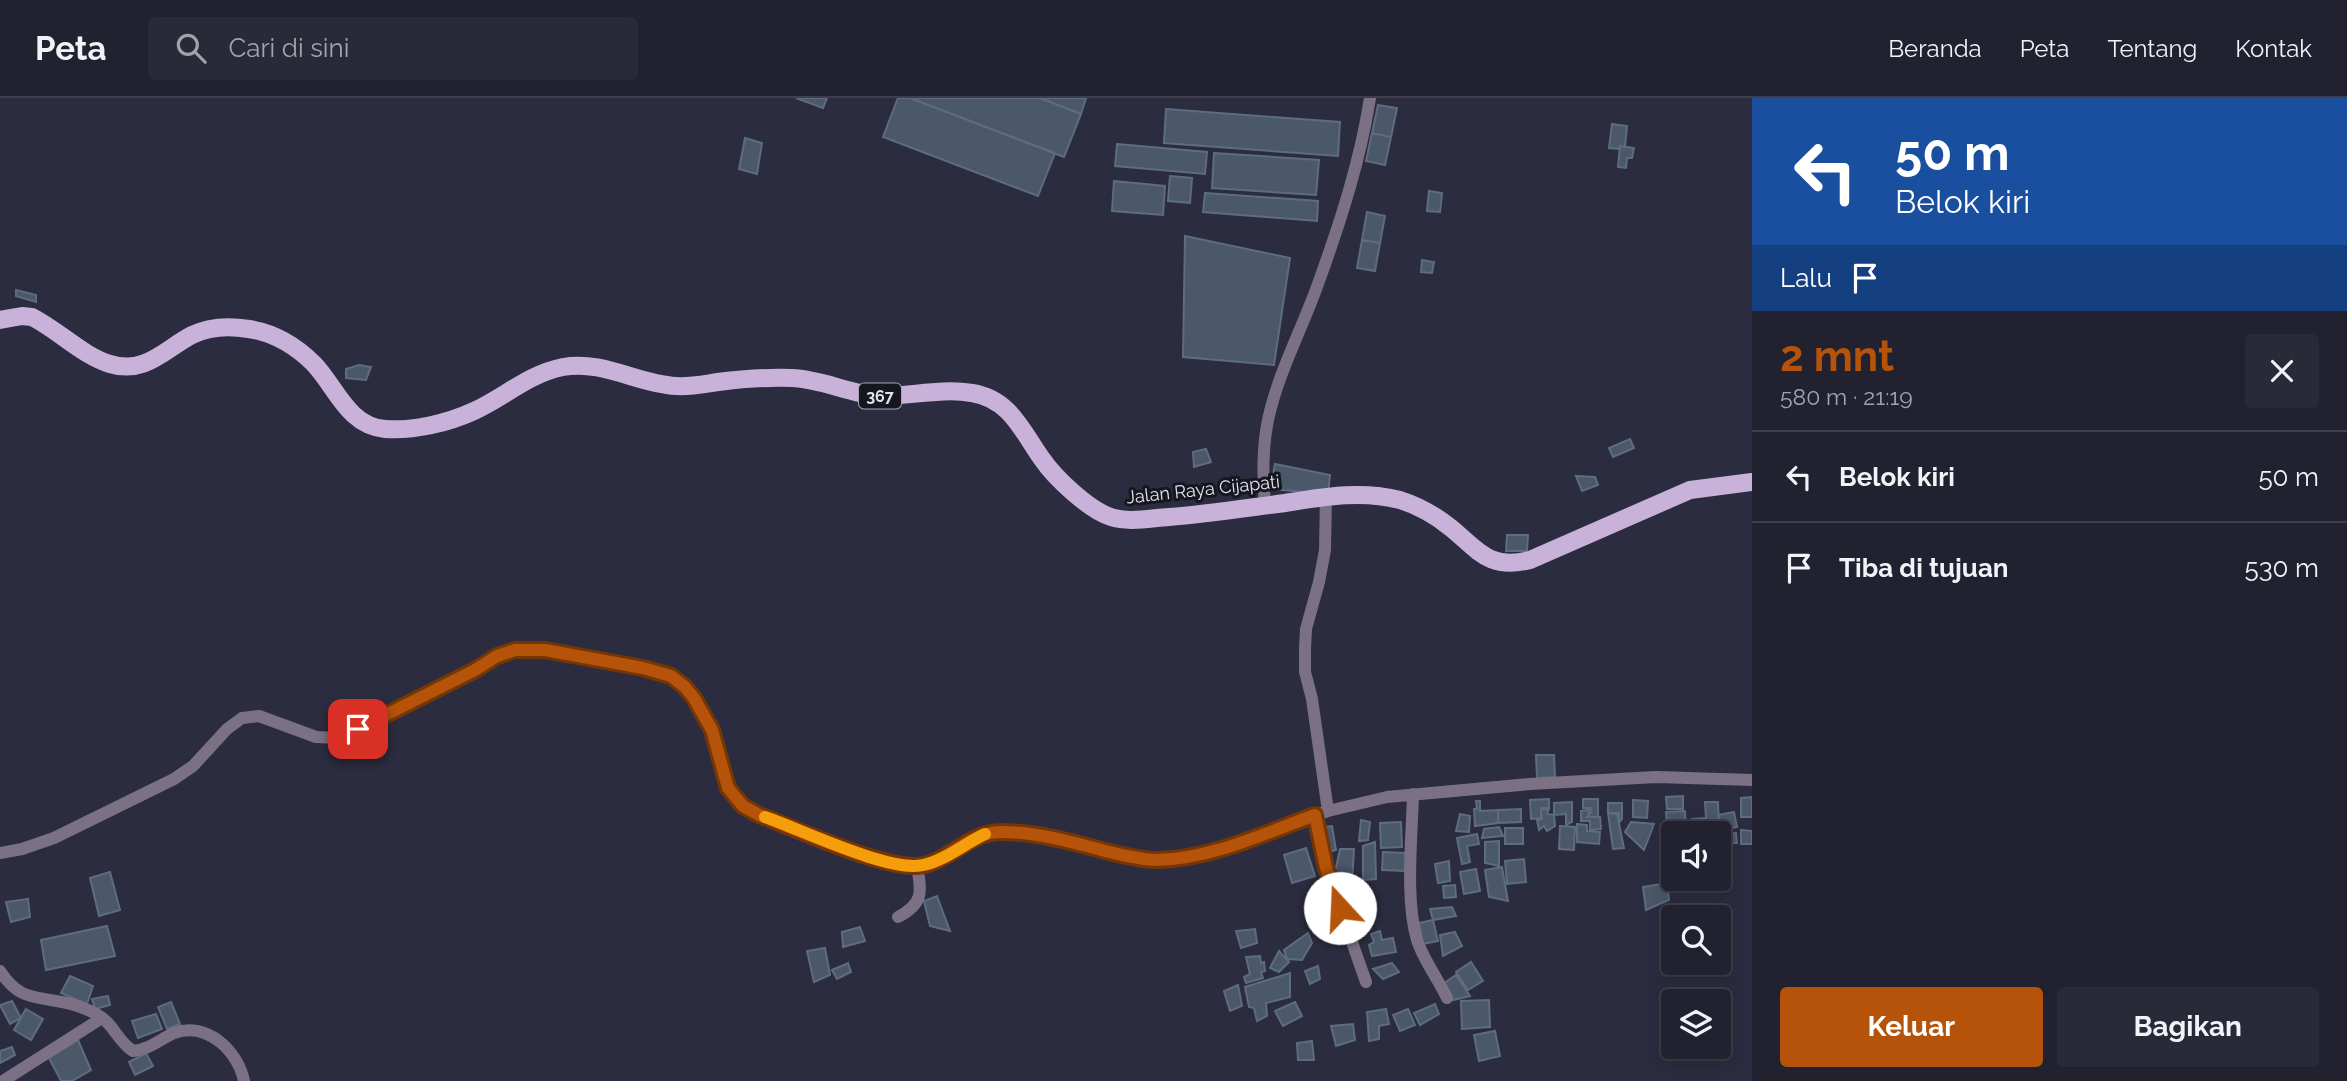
<!DOCTYPE html>
<html lang="id">
<head>
<meta charset="utf-8">
<style>
  :root { --surface:#212130; --page:#292938; --text:#f1f3f6; --muted:#a2a3ab; --line:#3e3e4c; --accent:#b45309 }
  body { margin:0; font-family:Raleway,sans-serif; background:var(--page); color:var(--text); height:100vh; display:flex; flex-direction:column; font-size:26px; white-space:nowrap }
  * { box-sizing:border-box; margin:0 }
  p { font-size:23px; color:var(--muted) }
  .icon { flex:none; width:38px; height:38px; fill:none; stroke:currentColor; stroke-width:2; stroke-linecap:round; stroke-linejoin:round }
  .map { position:relative; flex:1; overflow:hidden }
  .sheet { display:flex; flex-direction:column; background:var(--surface); width:595px }
  .sheet>* { flex:none }
  .hud { background:#1a4fa0; color:#fff; overflow:hidden }
  .tools { position:absolute; left:1661px; top:723px; display:grid; gap:14px }
  .tools a { display:grid; place-items:center; width:70px; height:70px; border-radius:7px; background:var(--surface); box-shadow:0 4px 18px #0003,0 0 0 2px var(--line); font-size:35px }
  .pin { position:absolute; display:grid; place-items:center; width:60px; height:60px; color:#fff; margin:-30px; border-radius:14px; box-shadow:0 4px 10px #0006 }
  .me { position:absolute; width:77px; margin:-38px; rotate:340deg; stroke-linejoin:round; filter:drop-shadow(0 0 5px #0008) }
  .turn { display:flex; align-items:center; gap:24px; height:147px; padding:0 28px; font-size:32px }
  .turn .icon { width:91px; height:91px; stroke-width:2.5 }
  .turn b { display:block; font-size:49px; line-height:60px }
  .then { display:flex; align-items:center; height:66px; padding:0 28px; background:#0003; gap:14px; font-size:26px }
  .round { display:grid; place-items:center; flex:none; width:74px; height:74px; border-radius:7px; background:var(--page) }
  .headline { display:flex; align-items:center; justify-content:space-between; height:119px; padding:0 28px }
  h1 { font-size:42px; font-weight:700; line-height:52px; color:var(--accent) }
  .action { display:flex; gap:14px; margin-top:auto; padding:14px 28px }
  .action a { flex:1; height:80px; border-radius:7px; background:var(--accent); color:#fff; font-size:28px; font-weight:700; line-height:80px; text-align:center }
  .action a+a { background:var(--page); color:var(--text) }
  ul { padding:0; list-style:none }
  li { display:flex; align-items:center; gap:21px; height:91px; padding:0 28px; border-top:2px solid var(--line) }
  li div { flex:1 }
  li b { display:block; font-size:26px }
  li em { font-style:normal }
  header { display:flex; align-items:center; gap:42px; box-sizing:border-box; height:98px; padding:0 35px; background:var(--surface); border-bottom:2px solid var(--line) }
  header strong { font-size:33px }
  nav { display:flex; gap:38px; margin-inline-start:auto; font-size:24px }
  .search { width:490px; height:63px; background:var(--page); display:flex; align-items:center; gap:18px; box-sizing:border-box; padding:0 24px; border-radius:7px; color:var(--muted); font-size:26px }
  main { display:flex; flex:1; min-height:0 }
  .map>svg:first-child { display:block }
  .building { fill:#4a586a; stroke:#5e6c80; stroke-width:2 }
  .lines { fill:none; stroke-linecap:round; stroke-linejoin:round }
  .minor { stroke:#7c7184; stroke-width:12 }
  .primary { stroke:#c9b2da; stroke-width:18 }
  .route-casing { stroke:#753606; stroke-width:18 }
  .route { stroke:#b45309; stroke-width:12 }
  .slow { stroke:#f59e0b; stroke-width:12 }
  .labels { text-anchor:middle; dominant-baseline:central; stroke-width:6; stroke-linejoin:round; paint-order:stroke }
  .shield { fill:#16161f; stroke:#a4a5b1; stroke-width:2 }
  .shield-label { font-size:16px; font-weight:bold; fill:#e1e2ef }
  .street-label { font-size:18px; fill:#e1e2ef; stroke:#16161f }
</style>
</head>
<body>
<header>
<strong>Peta</strong>
<div class="search"><svg class="icon" aria-label="search" viewBox="0 0 24 24"><circle cx="10" cy="10" r="6"/><path d="M15 15l6 6"/></svg>Cari di sini</div>
<nav><a>Beranda</a><a>Peta</a><a>Tentang</a><a>Kontak</a></nav>
</header>
<main>
<div class="map">
<svg width="1752" height="983" viewBox="0 0 1752 983">
  <rect width="100%" height="100%" fill="#2c2c40"/>
  <path class="building" d="M796,0H827L823,10Z
    M898,0H910L1055,55L1038,98L883,39Z
    M910,0H1040L1081,16L1064,59Z
    M1040,0H1086L1081,16Z
    M1378,7L1397,10L1391,39L1372,35Z
    M1166,11L1340,24L1338,58L1164,45Z
    M1612,26L1627,28L1625,49L1620,48V51L1609,50Z
    M1372,35L1391,39L1385,67L1366,63Z
    M745,40L762,45L757,76L739,71Z
    M1117,46L1207,54L1205,76L1115,68Z
    M1620,48L1634,50L1632,60H1627L1626,70L1618,69Z
    M1214,55L1319,62L1316,97L1212,90Z
    M1170,78L1192,80L1190,105L1168,103Z
    M1114,83L1165,88L1163,117L1112,113Z
    M1429,93L1442,95L1440,114L1427,113Z
    M1205,95L1318,103L1317,123L1203,114Z
    M1367,114L1385,118L1380,145L1362,142Z
    M1185,138L1290,160L1274,267L1183,259Z
    M1362,142L1380,145L1375,173L1357,170Z
    M1422,162L1434,164L1432,175L1421,174Z
    M16,192L36,197V204L16,198Z
    M359,267L371,269L366,282L346,280V271Z
    M1630,341L1634,350L1613,359L1609,350Z
    M1206,351L1211,364L1194,369L1193,354Z
    M1275,366L1330,377L1328,396L1270,391Z
    M1576,378L1595,379L1598,387L1582,393Z
    M1507,437H1528L1527,453H1506Z
    M1536,657H1554L1555,679L1537,680Z
    M1683,698V711H1667L1666,699Z
    M1752,699V719H1741V700Z
    M1549,701V710H1541V720L1531,721L1530,702Z
    M1583,701H1598V719H1587L1592,713L1590,710H1583Z
    M1633,702L1648,703L1647,720L1633,719Z
    M1476,703H1480V713L1498,712V725L1475,728L1474,711H1477Z
    M1572,704V724L1566,727V716L1554,717V705Z
    M1705,704H1718L1719,729L1692,731V721L1706,720Z
    M1608,705H1622V721L1619,725V715H1608Z
    M1521,711V724L1498,725V712Z
    M1549,711L1547,716L1554,717L1555,728L1547,733L1544,728L1539,732L1537,722L1542,721L1541,712Z
    M1589,712V719H1600L1601,731L1590,732V723H1581V713Z
    M1685,713L1686,735H1673V740L1668,741L1666,714Z
    M1734,714L1737,729L1721,732L1718,717Z
    M1608,715L1617,716L1624,750L1613,751Z
    M1460,716L1470,718L1469,734L1456,733Z
    M1361,722L1370,724L1368,742L1359,743Z
    M1401,724L1402,749L1381,750L1380,725Z
    M1631,724L1654,726L1644,752L1625,734Z
    M1577,726L1587,727V733L1600,734L1599,746L1577,744Z
    M1332,728L1336,752L1328,754L1323,729Z
    M1560,728L1575,729L1574,752L1559,751Z
    M1499,729L1503,738L1482,740L1484,731Z
    M1505,730H1523V746H1505Z
    M1741,732L1752,733V746H1741Z
    M1736,735L1737,745H1722V736Z
    M1477,736L1479,746L1467,748L1470,764L1462,766L1457,740Z
    M1499,743V768L1485,765V744Z
    M1375,744L1376,781L1363,782V748Z
    M1306,750L1315,778L1292,785L1284,757Z
    M1340,751H1354L1352,786L1344,794L1338,793L1330,772L1336,770Z
    M1383,754L1406,755L1405,773L1382,772Z
    M1524,761L1526,784L1507,786L1505,763Z
    M1449,763L1450,783L1438,785L1435,766Z
    M1502,769L1508,803L1489,799L1485,772Z
    M1476,771L1480,793L1464,796L1460,774Z
    M110,774L120,812L99,818L90,780Z
    M1667,785L1669,802L1646,812L1643,789Z
    M1455,787L1456,799L1444,800L1443,788Z
    M937,798L950,833L930,828L924,803Z
    M28,801L30,819L11,824L6,804Z
    M1452,809L1456,818L1433,822L1430,811Z
    M1433,822L1438,843L1423,846L1419,825Z
    M107,828L115,858L46,872L41,842Z
    M860,829L865,843L843,849L842,834Z
    M1255,831L1257,845L1241,850L1236,833Z
    M1380,833L1382,842L1393,840L1396,854L1372,858L1369,847L1374,844L1371,836Z
    M1455,834L1462,848L1443,858L1440,837Z
    M1308,835L1312,845L1302,862L1287,861L1284,852Z
    M825,850L830,877L814,884L807,853Z
    M1279,853L1289,864L1279,874L1270,870Z
    M1260,858L1261,865L1264,864L1265,873L1261,874L1263,880L1246,885L1244,879L1250,876L1246,859Z
    M1471,864L1483,883L1468,892L1456,874Z
    M848,865L851,874L837,881L832,872Z
    M1392,865L1399,874L1383,881L1373,871Z
    M1318,868L1320,881L1310,886L1305,873Z
    M1290,875V899L1266,905L1267,918L1257,923L1254,910L1249,909L1245,889Z
    M1456,877L1470,898L1453,902L1443,886Z
    M70,878L93,888L87,906L61,895Z
    M1238,887L1242,908L1230,913L1224,893Z
    M108,898L110,907L95,911L92,901Z
    M1489,902L1490,929L1462,931L1461,903Z
    M12,903L21,920L10,926L0,907Z
    M171,904L180,926L167,931L158,909Z
    M1295,904L1302,918L1283,928L1275,913Z
    M1435,906L1439,916L1420,927L1414,915Z
    M26,911L43,921L31,942L14,932Z
    M1386,911L1389,926L1379,928V941L1369,943L1367,914Z
    M1408,911L1415,927L1400,933L1393,917Z
    M156,916L162,931L138,940L132,923Z
    M1353,926L1355,942L1336,948L1331,928Z
    M1495,933L1500,958L1479,963L1474,937Z
    M78,942L91,972L72,983H61L49,960Z
    M1312,943L1314,962H1298L1297,945Z
    M12,949L15,957L0,965V953Z
    M146,955L153,968L135,977L129,964Z"/>
  <g class="lines">
    <path class="minor" d="M1326,398L1325,452L1319,484L1306,531L1305,551V574L1312,601L1328,713
      M1265,408C1263,379 1262,351 1268,322C1278,275 1302,231 1318,186C1340,125 1360,64 1370,0
      M1413,696C1412,739 1405,801 1417,842C1423,861 1438,881 1447,900
      M1315,717L1326,770L1366,884
      M0,755L22,751L54,740L174,681L193,668L227,631L242,620L259,618L316,639L338,640L443,589L497,558L526,550L643,570L671,578L685,589L694,600L712,632L724,679L732,697L743,708L759,717L864,757L910,768L935,764L974,741L985,736L998,734L1034,737L1125,758L1156,762L1205,755L1328,713L1387,699L1530,686L1656,679L1752,682
      M898,819C923,806 922,795 917,768
      M0,873C19,901 31,898 62,904C74,906 87,911 98,917C113,925 118,944 133,953C149,952 160,941 174,935C207,923 238,953 244,983
      M3,983L102,920"/>
    <path class="primary" d="M0,222L22,218L32,219C58,232 83,258 110,266C145,277 165,251 192,237C210,228 231,228 249,231C275,235 296,248 314,266C336,289 348,328 385,331C414,333 448,325 474,313C505,299 528,276 563,269C604,262 637,286 676,288C690,289 704,286 718,284C742,281 767,279 792,280C823,281 851,297 881,298C912,298 942,290 972,295C1010,301 1022,333 1042,361C1055,380 1089,412 1111,419C1129,425 1151,420 1169,419C1208,416 1246,410 1285,405C1323,399 1361,392 1400,402C1419,408 1435,417 1451,430C1479,453 1489,472 1530,462L1690,392L1752,384"/>
  </g>
  <g class="lines">
    <g class="route-casing">
      <path id="route" d="M358,631L475,572L497,558L515,552H545L643,570L671,578L685,589L694,600L712,632L728,690L743,708L759,717C795,730 890,775 925,767C952,760 971,734 1001,734C1036,734 1072,744 1105,753C1122,757 1140,762 1157,762C1211,761 1265,735 1315,717L1326,770L1340,810"/>
    </g>
    <use href="#route" class="route"/>
    <path class="slow" d="M765,719C800,731 890,775 923,767C946,762 964,746 985,736"/>
  </g>
  <g class="labels">
    <rect class="shield" x="859" y="285.5" width="42" height="25" rx="5"/>
    <g class="shield-label">
      <text x="880" y="298">367</text>
    </g>
    <g class="street-label">
      <text transform="translate(1203 391) rotate(-6)">Jalan Raya Cijapati</text>
    </g>
  </g>
</svg>
<div class="tools">
<a><svg class="icon" aria-label="sound" viewBox="0 0 24 24"><path d="M4 9h4l5-4v14l-5-4H4zM17 9q2 3 0 6"/></svg></a>
<a><svg class="icon" aria-label="search" viewBox="0 0 24 24"><circle cx="10" cy="10" r="6"/><path d="M15 15l6 6"/></svg></a>
<a><svg class="icon" aria-label="layers" viewBox="0 0 24 24"><path d="M12 4l9 5-9 5-9-5zM3 14l9 5 9-5"/></svg></a>
</div>
<div class="pin" style="left:358px;top:631px;background:#d93025"><svg class="icon" aria-label="arrive" viewBox="0 0 24 24"><path d="M6 21V4h12l-3 4 3 4H6"/></svg></div>
<svg class="me" style="left:1340px;top:810px" viewBox="-20 -20 40 40"><circle r="19" fill="#fff"/><path d="M0-13L10 11 0 6-10 11z" fill="#b45309"/></svg>
</div>
<section class="sheet">
<div class="hud">
<div class="turn"><svg class="icon" aria-label="left" viewBox="0 0 24 24"><path d="M17 20v-9H6M10 6l-5 5 5 5"/></svg><div><b>50 m</b>Belok kiri</div></div>
<div class="then">Lalu<svg class="icon" aria-label="arrive" viewBox="0 0 24 24"><path d="M6 21V4h12l-3 4 3 4H6"/></svg></div>
</div>
<div class="headline"><div><h1>2 mnt</h1><p>580 m · 21:19</p></div><a class="round"><svg class="icon" aria-label="close" viewBox="0 0 24 24"><path d="M6 6l12 12M18 6L6 18"/></svg></a></div>
<ul>
<li><svg class="icon" aria-label="left" viewBox="0 0 24 24"><path d="M17 20v-9H6M10 6l-5 5 5 5"/></svg><div><b>Belok kiri</b></div><em>50 m</em></li>
<li><svg class="icon" aria-label="arrive" viewBox="0 0 24 24"><path d="M6 21V4h12l-3 4 3 4H6"/></svg><div><b>Tiba di tujuan</b></div><em>530 m</em></li>
</ul>
<div class="action"><a>Keluar</a><a>Bagikan</a></div>
</section>
</main>
</body>
</html>
